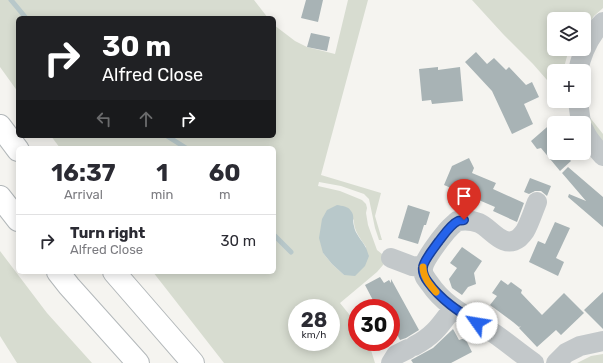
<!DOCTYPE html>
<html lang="en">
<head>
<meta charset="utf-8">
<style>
  :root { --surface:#fff; --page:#f7f7f7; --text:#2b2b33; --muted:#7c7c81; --line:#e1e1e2 }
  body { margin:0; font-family:Rubik,sans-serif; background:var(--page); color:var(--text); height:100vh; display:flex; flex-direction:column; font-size:15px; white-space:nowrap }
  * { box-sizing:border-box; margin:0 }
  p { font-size:13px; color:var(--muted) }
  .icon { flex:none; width:22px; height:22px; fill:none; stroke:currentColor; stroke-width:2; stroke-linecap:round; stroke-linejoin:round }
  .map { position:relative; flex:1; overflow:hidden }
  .side { position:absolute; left:16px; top:146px; width:260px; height:128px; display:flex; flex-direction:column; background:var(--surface); border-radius:6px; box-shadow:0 2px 10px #0003 }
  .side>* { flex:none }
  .guide { position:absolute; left:16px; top:16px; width:260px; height:122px; border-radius:6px; box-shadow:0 2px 10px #0003; background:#202124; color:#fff; overflow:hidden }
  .fabs { position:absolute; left:547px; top:12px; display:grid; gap:8px }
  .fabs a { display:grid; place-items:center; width:44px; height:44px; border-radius:6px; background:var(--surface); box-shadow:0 2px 10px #0003; font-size:20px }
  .speed { position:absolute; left:288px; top:299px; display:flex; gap:8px; font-size:20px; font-weight:700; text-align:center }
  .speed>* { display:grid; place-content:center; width:52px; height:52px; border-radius:50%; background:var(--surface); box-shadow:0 2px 10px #0003; line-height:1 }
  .speed small { font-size:10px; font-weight:400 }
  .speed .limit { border:6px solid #d22; background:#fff; color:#111 }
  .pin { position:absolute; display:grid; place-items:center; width:34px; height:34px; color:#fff; margin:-41px -17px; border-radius:50% 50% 50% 0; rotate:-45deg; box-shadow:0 0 4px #0007 }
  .pin .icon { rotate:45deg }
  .me { position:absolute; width:44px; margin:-22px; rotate:302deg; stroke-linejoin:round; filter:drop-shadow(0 0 3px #0008) }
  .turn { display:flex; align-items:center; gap:14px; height:84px; padding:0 20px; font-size:18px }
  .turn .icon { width:52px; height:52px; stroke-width:2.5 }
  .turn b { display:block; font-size:28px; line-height:34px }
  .lanes { display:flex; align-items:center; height:38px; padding:0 20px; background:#0003; justify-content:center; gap:20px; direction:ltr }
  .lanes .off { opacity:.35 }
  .eta { display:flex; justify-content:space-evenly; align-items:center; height:68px; text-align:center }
  .eta b { font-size:24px; font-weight:700; line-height:28px }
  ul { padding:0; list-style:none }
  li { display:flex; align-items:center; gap:12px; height:52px; padding:0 20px; border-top:1px solid var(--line) }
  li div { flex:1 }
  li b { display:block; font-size:15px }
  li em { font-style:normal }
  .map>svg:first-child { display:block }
  .green { fill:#d7dcd0; fill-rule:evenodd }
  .water { fill:#b8c8ca }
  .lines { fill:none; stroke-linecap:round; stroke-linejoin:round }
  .stream { stroke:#b8c8ca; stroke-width:5 }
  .building { fill:#a8b3b5 }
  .highway-casing { stroke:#b3b8ba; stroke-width:24 }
  .minor { stroke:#c3c8ca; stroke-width:20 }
  .highway { stroke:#fff; stroke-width:22 }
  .route-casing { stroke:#184099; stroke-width:10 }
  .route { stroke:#2563eb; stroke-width:7 }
  .slow { stroke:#f59e0b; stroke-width:7 }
</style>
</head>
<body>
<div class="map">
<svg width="603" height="363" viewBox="0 0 603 363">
  <rect width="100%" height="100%" fill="#f5f4f0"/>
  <path class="green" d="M0,0H254L268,18H18V92L0,67Z
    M348,0H368L321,175L381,193L375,216L382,240H379L375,228L369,199L364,194L341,186L319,182L318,186L340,191L362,200L366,204L367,208L366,213L368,225L377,250L387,258L383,265L377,272L340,303L357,324V342H368L370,347L375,363H224L153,272H274V148H60L51,136H274V25L295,41L307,47L335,54ZM354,219C353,230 360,238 366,247L344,275L332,264L323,253ZM297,308H331V342H297Z
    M472,0H603V8L594,16L584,32V19H554V49H569L563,71H554V88L533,64L503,34Z
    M588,115L603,134V143L592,127Z
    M0,251L47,313L92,363H17L0,336Z
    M603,354V363H577L591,356Z"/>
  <path class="water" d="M337,205C342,206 348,206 351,211C355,216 352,220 354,226C355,234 362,240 366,248C367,250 368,254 369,256L365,266L355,276L344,275L332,264L323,253L319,238L322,219L327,210Z"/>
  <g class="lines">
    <path class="stream" d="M11,0L26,18
      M167,136L186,148
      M274,235L291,252"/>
  </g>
  <path class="building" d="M306,0H323L318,22L301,18Z
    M311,33L330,37L327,51L307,47Z
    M476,52L487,64L494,58L506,70L509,67L526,85L532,82L539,97L524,104L533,124L512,134L492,91L465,62Z
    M438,67V70L460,67L463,101L432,104L431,100L422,101L419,69Z
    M554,121V153H564L571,161L560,171L541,148L537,149L531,141Z
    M469,158L474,168L472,173L496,183L493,189L524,203L517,222L493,211L495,207L444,185L452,166Z
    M568,167L603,197V227L568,197L569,194L586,201L562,173Z
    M530,178L551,186L547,196L541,191H535L529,194L524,192Z
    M408,205L430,212L426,225H424L418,244L398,238Z
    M555,222L570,228L556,258L564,262L558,276L529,262L538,241L545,244Z
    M462,247L482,261L474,273L476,284L468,287L462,295L452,288L449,279L457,268L450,263Z
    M380,277L384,283L389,280L391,283V279L419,330L406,338L400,340L391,323V308H377L365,285Z
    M501,280L508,285L511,282L522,290L521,293L542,315L564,293L584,313L561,335L556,330L537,347L519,328L521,326L519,327L513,322L490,305L497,296L492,293Z
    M603,292V329L584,310Z
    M453,329L459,340L465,338L472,352L451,363H413L411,360L433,348Z"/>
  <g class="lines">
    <g class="highway-casing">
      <path id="highway" d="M0,126L18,150
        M0,197L18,220
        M58,272L69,286L138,363
        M114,272L193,363"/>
    </g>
    <path class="minor" d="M578,71C582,52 589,36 603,22
      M578,101L581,123
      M584,130C588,140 596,148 603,156
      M391,258L412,266L423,267
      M414,346C434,336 441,324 453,308
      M391,363L396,355L408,349
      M534,363C521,354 508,343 495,334C472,318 446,308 430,284C426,279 422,274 423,268C424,260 440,239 446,232C449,228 453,225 457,221C464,220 472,220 479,223C491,228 503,250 519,238C521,236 523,234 525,231C530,222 533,212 537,202
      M556,363L566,353L580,346L603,341"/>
    <use href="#highway" class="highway"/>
  </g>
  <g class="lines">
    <g class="route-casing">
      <path id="route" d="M464,220C462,221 460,220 458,221C451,224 443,236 439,241C434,248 424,260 423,267C422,273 425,278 428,282C441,300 458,311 477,323"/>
    </g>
    <use href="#route" class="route"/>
    <path class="slow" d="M423,267C423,277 430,285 436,292"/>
  </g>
</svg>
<div class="fabs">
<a><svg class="icon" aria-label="layers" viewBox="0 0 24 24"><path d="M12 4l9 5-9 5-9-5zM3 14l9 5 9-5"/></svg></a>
<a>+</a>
<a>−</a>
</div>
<div class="speed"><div>28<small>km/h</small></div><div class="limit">30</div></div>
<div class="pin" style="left:464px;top:220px;background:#d93025"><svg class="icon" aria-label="arrive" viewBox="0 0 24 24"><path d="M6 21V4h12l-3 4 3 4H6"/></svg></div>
<svg class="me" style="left:477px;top:323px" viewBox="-20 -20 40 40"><circle r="19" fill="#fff"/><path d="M0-13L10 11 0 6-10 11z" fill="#2563eb"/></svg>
<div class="guide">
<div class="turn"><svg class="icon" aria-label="right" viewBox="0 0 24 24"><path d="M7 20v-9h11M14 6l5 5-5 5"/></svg><div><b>30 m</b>Alfred Close</div></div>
<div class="lanes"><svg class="icon off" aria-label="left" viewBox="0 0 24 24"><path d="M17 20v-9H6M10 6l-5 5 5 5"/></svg><svg class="icon off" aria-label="ahead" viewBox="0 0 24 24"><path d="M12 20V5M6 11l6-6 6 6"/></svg><svg class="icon" aria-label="right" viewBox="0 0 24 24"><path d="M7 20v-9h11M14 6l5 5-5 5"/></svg></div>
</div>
<section class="side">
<div class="eta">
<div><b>16:37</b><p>Arrival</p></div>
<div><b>1</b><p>min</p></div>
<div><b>60</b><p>m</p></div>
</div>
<ul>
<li><svg class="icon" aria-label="right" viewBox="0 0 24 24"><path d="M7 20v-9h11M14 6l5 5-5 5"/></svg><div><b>Turn right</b><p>Alfred Close</p></div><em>30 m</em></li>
</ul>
</section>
</div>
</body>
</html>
